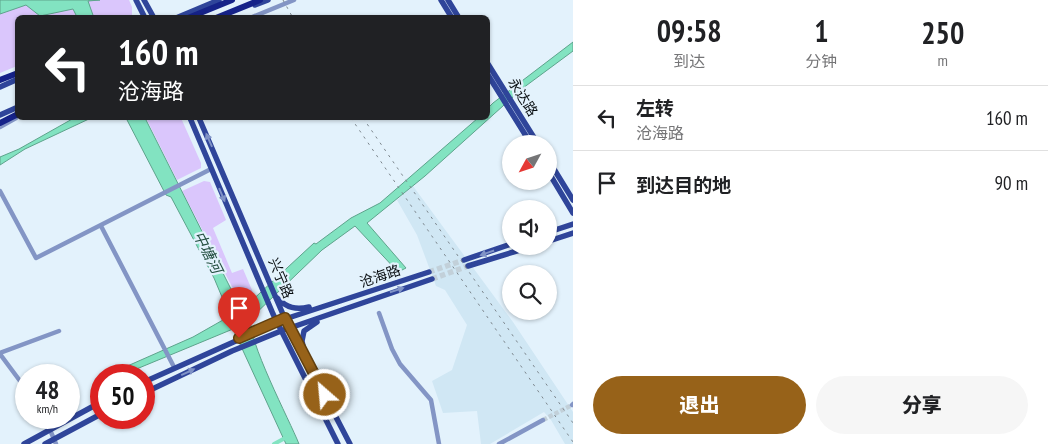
<!DOCTYPE html>
<html lang="zh">
<head>
<meta charset="utf-8">
<style>
  :root { --surface:#fff; --page:#f6f6f6; --text:#202124; --muted:#757577; --line:#e0e0e0; --accent:#976219 }
  body { margin:0; font-family:"PT Sans Narrow","Noto Sans SC",sans-serif; background:var(--page); color:var(--text); height:100vh; display:flex; flex-direction:column; font-size:19px; white-space:nowrap }
  * { box-sizing:border-box; margin:0 }
  p { font-size:16px; color:var(--muted) }
  .icon { flex:none; width:28px; height:28px; fill:none; stroke:currentColor; stroke-width:2; stroke-linecap:round; stroke-linejoin:round }
  .map { position:relative; flex:1; overflow:hidden }
  .side { display:flex; flex-direction:column; background:var(--surface); width:475px }
  .side>* { flex:none }
  .hud { position:absolute; left:15px; top:15px; width:475px; height:105px; border-radius:8px; box-shadow:0 1px 4px #0004; background:#202124; color:#fff; overflow:hidden }
  .needle { width:32px; rotate:230deg }
  .fabs { position:absolute; left:502px; top:135px; display:grid; gap:10px }
  .fabs a { display:grid; place-items:center; width:55px; height:55px; border-radius:50%; background:var(--surface); box-shadow:0 1px 4px #0004; font-size:25px }
  .speed { position:absolute; left:15px; top:364px; display:flex; gap:10px; font-size:25px; font-weight:700; text-align:center }
  .speed>* { display:grid; place-content:center; width:65px; height:65px; border-radius:50%; background:var(--surface); box-shadow:0 1px 4px #0004; line-height:1 }
  .speed small { font-size:12px; font-weight:400 }
  .speed .limit { border:8px solid #d22; background:#fff; color:#111 }
  .pin { position:absolute; display:grid; place-items:center; width:42px; height:42px; color:#fff; margin:-51px -21px; border-radius:50% 50% 50% 0; rotate:-45deg; box-shadow:0 0 5px #0007 }
  .pin .icon { rotate:45deg }
  .me { position:absolute; width:55px; margin:-28px; rotate:333deg; stroke-linejoin:round; filter:drop-shadow(0 0 4px #0008) }
  .turn { display:flex; align-items:center; gap:18px; height:105px; padding:0 20px; font-size:22px }
  .turn .icon { width:65px; height:65px; stroke-width:2.5 }
  .turn b { display:block; font-size:35px; line-height:42px }
  .eta { display:flex; justify-content:space-evenly; align-items:center; height:85px; text-align:center }
  .eta b { font-size:30px; font-weight:800; line-height:35px }
  .cta { display:flex; gap:10px; margin-top:auto; padding:10px 20px }
  .cta a { flex:1; height:58px; border-radius:30px; background:var(--accent); color:#fff; font-size:20px; font-weight:800; line-height:58px; text-align:center }
  .cta a+a { background:var(--page); color:var(--text) }
  ul { padding:0; list-style:none }
  li { display:flex; align-items:center; gap:15px; height:65px; padding:0 20px; border-top:1px solid var(--line) }
  li div { flex:1 }
  li b { display:block; font-size:19px }
  li em { font-style:normal }
  main { display:flex; flex:1; min-height:0 }
  .map>svg:first-child { display:block }
  .built { fill:#d0e7f4 }
  .green { fill:#dac6fc }
  .water { fill:#82e3c1; stroke:#5ea38c }
  .lines { fill:none; stroke-linecap:round; stroke-linejoin:round }
  .canal { stroke:#82e3c1; stroke-width:4 }
  .minor-tunnel { stroke:#c2d0d9; stroke-width:4.5; stroke-dasharray:4.5 2; stroke-linecap:butt }
  .major-tunnel { stroke:#c2d0d9; stroke-width:5.5; stroke-dasharray:5.5 3; stroke-linecap:butt }
  .minor { stroke:#8395c5; stroke-width:4.5 }
  .major { stroke:#2f459a; stroke-width:5.5 }
  .highway { stroke:#162389; stroke-width:6 }
  .rail { stroke:#7d878e; stroke-width:1; stroke-dasharray:2.5 5; stroke-linecap:butt }
  .oneway { fill:#8093c6 }
  .route-casing { stroke:#624010; stroke-width:12 }
  .route { stroke:#976219; stroke-width:9 }
  .labels { text-anchor:middle; dominant-baseline:central; stroke-width:4.5; stroke-linejoin:round; paint-order:stroke }
  .street-label { font-size:14px; fill:#090e11; stroke:#e3f2fc }
  .water-label { font-size:15px; font-style:italic; fill:#265042; stroke:#e3f2fc }
</style>
</head>
<body>
<main>
<div class="map">
<svg width="573" height="444" viewBox="0 0 573 444">
  <rect width="100%" height="100%" fill="#e3f2fc"/>
  <path class="built" d="M413,186L513,322L573,412V444H565L551,420L544,412L490,444H481L477,411L443,413L432,381L452,370L467,325L445,290L436,286L417,235L397,200Z"/>
  <path class="green" d="M0,0H129L132,7V17L18,18L17,66L0,73Z
    M146,118H181L201,163V168L177,180Z
    M204,181L210,182L226,220L213,228L232,273L243,269L255,297L246,304L240,302L182,191Z"/>
  <path class="water" d="M0,0H100L88,1L94,18L77,17L73,9L40,16L26,5L0,14Z
    M573,42V51L523,88L425,176L367,223L406,268L398,272L355,226L322,250L251,318C246,338 290,421 299,444H286L233,329L122,375H107L193,337L230,316L214,278L171,197L166,195L126,118H145L239,305H247L314,243L316,244L351,218L380,203L478,118H488V108L493,103Z
    M74,118H91L25,149L0,165V157L19,149Z"/>
  <g class="lines">
    <path class="canal" d="M274,444L287,437"/>
    <path class="minor-tunnel" d="M543,420L572,405"/>
    <path class="major-tunnel" d="M429,272L464,260
      M432,279L468,266"/>
    <path class="minor" d="M250,18L294,0
      M0,127L16,118
      M0,191L36,258L211,169
      M101,226L174,367
      M379,313L392,349L400,364L431,400L439,444
      M0,353L59,331
      M0,354L26,389
      M572,405L573,404
      M45,418L56,444
      M499,444L543,420"/>
    <path class="major" d="M136,0L145,18
      M144,0L154,18
      M441,0L452,18
      M448,0L459,18
      M255,5L268,0
      M176,18L219,0
      M488,64L538,144
      M488,75L531,144
      M0,87L18,79
      M0,115L18,107
      M190,118L273,314L338,444
      M199,118L285,319L350,444
      M549,161L573,200
      M549,173L573,213
      M549,232L573,224
      M549,241L573,233
      M464,260L511,244
      M468,266L533,246
      M277,298C287,308 296,310 309,307
      M304,351L302,341L304,331L317,322
      M144,382L285,319L429,272
      M144,393L232,351L281,331L432,279
      M24,444L101,402
      M45,444L101,414"/>
    <path class="highway" d="M188,18L232,0
      M216,18L260,0
      M0,80L18,73
      M0,123L18,114"/>
    <path class="rail" d="M283,0L293,18
      M351,118L573,442
      M363,118L573,423"/>
  </g>
  <defs><path id="oneway-solid" d="M-6-.8H1V-3.2L6.5 0L1 3.2V.8H-6Z" transform="scale(1.25)"/></defs>
  <g class="oneway">
    <use href="#oneway-solid" transform="translate(209 140) rotate(-114)"/>
    <use href="#oneway-solid" transform="translate(222 195) rotate(67)"/>
    <use href="#oneway-solid" transform="translate(487 253) rotate(161)"/>
    <use href="#oneway-solid" transform="translate(397 290) rotate(-18)"/>
    <use href="#oneway-solid" transform="translate(188 372) rotate(-25)"/>
  </g>
  <g class="lines">
    <g class="route-casing">
      <path id="route" d="M239,338L285,318L325,395"/>
    </g>
    <use href="#route" class="route"/>
  </g>
  <g class="labels">
    <g class="street-label">
      <text transform="translate(523 97) rotate(58)">永达路</text>
      <text transform="translate(380 276) rotate(-19)">沧海路</text>
      <text transform="translate(281 278) rotate(67)">兴宁路</text>
    </g>
    <g class="water-label">
      <text transform="translate(208 252) rotate(63)">中塘河</text>
    </g>
  </g>
</svg>
<div class="fabs">
<a><svg class="needle" viewBox="-14 -14 28 28"><path d="M0-13l5 13h-10z" fill="#e53935"/><path d="M0 13l5-13h-10z" fill="#757577"/></svg></a>
<a><svg class="icon" aria-label="sound" viewBox="0 0 24 24"><path d="M4 9h4l5-4v14l-5-4H4zM17 9q2 3 0 6"/></svg></a>
<a><svg class="icon" aria-label="search" viewBox="0 0 24 24"><circle cx="10" cy="10" r="6"/><path d="M15 15l6 6"/></svg></a>
</div>
<div class="speed"><div>48<small>km/h</small></div><div class="limit">50</div></div>
<div class="pin" style="left:239px;top:338px;background:#d93025"><svg class="icon" aria-label="arrive" viewBox="0 0 24 24"><path d="M6 21V4h12l-3 4 3 4H6"/></svg></div>
<svg class="me" style="left:325px;top:395px" viewBox="-20 -20 40 40"><circle r="17" fill="#976219" stroke="#fff" stroke-width="3"/><path d="M0-11L8 9 0 5-8 9z" fill="#fff"/></svg>
<div class="hud">
<div class="turn"><svg class="icon" aria-label="left" viewBox="0 0 24 24"><path d="M17 20v-9H6M10 6l-5 5 5 5"/></svg><div><b>160 m</b>沧海路</div></div>
</div>
</div>
<section class="side">
<div class="eta">
<div><b>09:58</b><p>到达</p></div>
<div><b>1</b><p>分钟</p></div>
<div><b>250</b><p>m</p></div>
</div>
<ul>
<li><svg class="icon" aria-label="left" viewBox="0 0 24 24"><path d="M17 20v-9H6M10 6l-5 5 5 5"/></svg><div><b>左转</b><p>沧海路</p></div><em>160 m</em></li>
<li><svg class="icon" aria-label="arrive" viewBox="0 0 24 24"><path d="M6 21V4h12l-3 4 3 4H6"/></svg><div><b>到达目的地</b></div><em>90 m</em></li>
</ul>
<div class="cta"><a>退出</a><a>分享</a></div>
</section>
</main>
</body>
</html>
